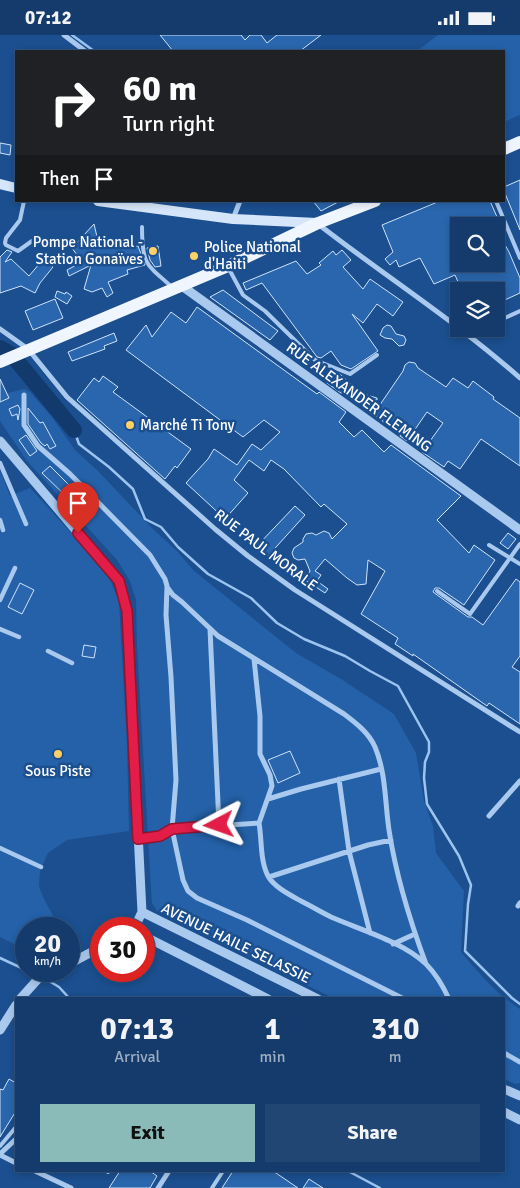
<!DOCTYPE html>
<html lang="en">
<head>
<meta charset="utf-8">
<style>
  :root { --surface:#143b6b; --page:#214673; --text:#f1f3f6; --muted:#9dadc1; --line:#33557e; --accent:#8bbbb9 }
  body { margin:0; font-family:Signika,sans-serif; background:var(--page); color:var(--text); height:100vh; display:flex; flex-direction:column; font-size:19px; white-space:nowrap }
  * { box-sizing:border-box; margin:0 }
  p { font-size:16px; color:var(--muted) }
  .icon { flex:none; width:28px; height:28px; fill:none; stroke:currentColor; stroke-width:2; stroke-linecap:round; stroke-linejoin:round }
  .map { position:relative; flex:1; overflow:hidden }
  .drawer { position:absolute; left:15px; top:962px; width:490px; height:175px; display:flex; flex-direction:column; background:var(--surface); border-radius:0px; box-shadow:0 2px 8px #0003,0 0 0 1px var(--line) }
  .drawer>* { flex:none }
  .banner { position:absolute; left:15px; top:15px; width:490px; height:152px; border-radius:0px; box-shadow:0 2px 8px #0003,0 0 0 1px var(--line); background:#202124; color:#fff; overflow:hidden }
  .fabs { position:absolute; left:450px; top:182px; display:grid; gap:10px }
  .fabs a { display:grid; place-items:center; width:55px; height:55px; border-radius:0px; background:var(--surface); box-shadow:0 2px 8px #0003,0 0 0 1px var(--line); font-size:25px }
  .speed { position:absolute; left:15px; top:882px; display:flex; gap:10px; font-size:25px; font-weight:700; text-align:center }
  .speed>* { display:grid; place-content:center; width:65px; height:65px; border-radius:50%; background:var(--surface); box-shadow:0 2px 8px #0003,0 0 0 1px var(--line); line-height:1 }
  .speed small { font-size:12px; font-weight:400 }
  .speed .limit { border:8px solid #d22; background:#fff; color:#111 }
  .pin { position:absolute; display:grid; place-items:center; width:42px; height:42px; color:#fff; margin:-51px -21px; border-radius:50% 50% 50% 0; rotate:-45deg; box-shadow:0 0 5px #0007 }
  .pin .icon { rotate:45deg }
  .me { position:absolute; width:55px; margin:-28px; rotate:266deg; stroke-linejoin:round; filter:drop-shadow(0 0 4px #0008) }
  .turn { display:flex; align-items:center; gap:18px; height:105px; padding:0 25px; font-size:22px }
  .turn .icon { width:65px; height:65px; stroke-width:2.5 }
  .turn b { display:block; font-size:35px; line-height:42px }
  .then { display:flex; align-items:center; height:48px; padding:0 25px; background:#0003; gap:10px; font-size:19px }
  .eta { display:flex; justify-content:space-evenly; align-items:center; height:85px; text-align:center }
  .eta b { font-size:30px; font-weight:700; line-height:35px }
  .action { display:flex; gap:10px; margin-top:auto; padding:10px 25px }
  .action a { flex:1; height:58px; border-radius:0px; background:var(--accent); color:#111; font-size:20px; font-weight:700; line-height:58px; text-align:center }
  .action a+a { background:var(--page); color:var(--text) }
  .status { display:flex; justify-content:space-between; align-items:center; height:35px; padding:0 25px; background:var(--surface); direction:ltr }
  .status svg { height:14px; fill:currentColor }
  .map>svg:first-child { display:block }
  .green { fill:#2461a8 }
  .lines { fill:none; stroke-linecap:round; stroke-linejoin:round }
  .stream { stroke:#9cc4f0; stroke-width:2.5 }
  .river { stroke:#123a6d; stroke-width:16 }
  .building { fill:#2a66ad; stroke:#cfe3fa }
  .service { stroke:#a9c9ee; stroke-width:4 }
  .pedestrian { stroke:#a9c9ee; stroke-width:4.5 }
  .minor { stroke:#a9c9ee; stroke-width:5 }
  .tertiary { stroke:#a9c9ee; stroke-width:9 }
  .secondary { stroke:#d6e6fa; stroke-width:10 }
  .primary { stroke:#f0f6ff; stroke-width:12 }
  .route-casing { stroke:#92132f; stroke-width:12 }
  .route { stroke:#e11d48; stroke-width:9 }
  .poi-dot { fill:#ffd166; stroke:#1b4f8f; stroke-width:2 }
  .labels { text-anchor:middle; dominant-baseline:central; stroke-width:5; stroke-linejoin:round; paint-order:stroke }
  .poi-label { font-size:15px; fill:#fff; stroke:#1b4f8f; text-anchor:start }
  .street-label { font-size:15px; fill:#fff; stroke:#1b4f8f }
</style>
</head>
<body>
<div class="status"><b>07:12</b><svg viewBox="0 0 49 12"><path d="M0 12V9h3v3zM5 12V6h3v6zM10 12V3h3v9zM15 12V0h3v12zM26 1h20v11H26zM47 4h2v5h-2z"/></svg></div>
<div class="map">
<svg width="520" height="1153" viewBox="0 0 520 1153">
  <rect width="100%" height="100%" fill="#1b4f8f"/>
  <path class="green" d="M438,0H520V80L504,87V16H417Z
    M24,354L30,357L52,382L75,415L98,436L152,493L178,517L193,535L296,618L341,644L394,679L416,718L424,766L433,791L436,818L464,856L461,917C479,938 496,959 520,974V1048L516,1049L504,1044V964H335L157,876L152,868L151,854L137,612L136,565L130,546L117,525L27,426L0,386V360Z
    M0,435L10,461L30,453L104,533L110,544L119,567L127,711L129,796L67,805L48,818L40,836L39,851L43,862L60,894H26V915L0,902Z"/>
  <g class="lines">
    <path class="stream" d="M72,0L94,16
      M74,395L79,409L109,432L133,454L145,484L161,492L178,512L208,539L251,563L277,588L304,604L345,621L370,636L398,651L429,707V717L425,727L424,743L427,769L459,821L471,850L468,869L465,916L512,963L520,969
      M0,923L26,935
      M29,936L39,941
      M44,943L59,952L70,964
      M348,1136L380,1153"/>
    <path class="river" d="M0,313L12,320L74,395"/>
  </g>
  <path class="building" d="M160,0H241L245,5L250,0H261L267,8L277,0H321L300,16H173Z
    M0,108L11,110L10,120L0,118Z
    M520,145V195L504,156V152Z
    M313,166H340L321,176Z
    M440,166H490L501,191H459V229H496V194L509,217L520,243V258L496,269V256H462L455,240L434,249L420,223L399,232L396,225L390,230L385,224L393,217L382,190Z
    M94,189L98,206L124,209L125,213L138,211L145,230L127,235L128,239L108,247L113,258L107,262L102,253L92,257L84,254L91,230L69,241L67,235L82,227L72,213Z
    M158,211L161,231L155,232L150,225L147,213Z
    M7,215L12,217L5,227L11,224L29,241L40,228L37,226L42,220L48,222L46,226L53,232L40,248L35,258L21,251L0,258V222Z
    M342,215L351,225L343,232L363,254L370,244L403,267L393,281L377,269L363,288L352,279L378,316L351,334L341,330L331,316L321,323L317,322L262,248L246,255L243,248L296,226L307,239L321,230L319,228L333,216L336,220Z
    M223,255L278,296L270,305L210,262Z
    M57,256L65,259L66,257L72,261L67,269L55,262Z
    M55,264L63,283L33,295L25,276Z
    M197,272L317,359L319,357L346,377L339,387L354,402L362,395L384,417L391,410L461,461L437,485L469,518L474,510L495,525L464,570L439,553H435L433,557L468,582H472L483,590L516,544L520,547V621L512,632L520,637V689L489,668L487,671L413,619V621L395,609L398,603L361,579L385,536L368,525L366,549L357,550L347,543L325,524L315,536L321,540L317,546L328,554L325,558L305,545L310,536L305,524L298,525L294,523L292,518L294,513L303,507V504L306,499L312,498L316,500L324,496L329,498L332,504L347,489L324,469L321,472L284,434L271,425L264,436L249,425L234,445L248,458L225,484L186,448L208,424L214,414L237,430L252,409L261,415L280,397L264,385L243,402L126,315L146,290L152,302L171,277L186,288Z
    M387,290L391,291L396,299L404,301L406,305L404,310L399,311L392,304L385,303L380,300L383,293Z
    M114,298L117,306L104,311L105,314L72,326L68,317Z
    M409,327L415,328L418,333L446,352L453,343L468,353L473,346L494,362L493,364L520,383V431L481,404L460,434L448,426L444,432L422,417L443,388L427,377L407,406L400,401L401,399L384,388L380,382L373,380L403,336L405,330Z
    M330,338L340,339L350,348L352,354H359L363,359L377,363V365H374L377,373H367L360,366H353L348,358H341L327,348V343Z
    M103,341L118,352L113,357L191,414L177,433L175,431L165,444L77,365L94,343L99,347Z
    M0,344L9,363L0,367Z
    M18,370L20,374L18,385L17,379L12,381L9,374Z
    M28,373L40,388L43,387L56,411L50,414L47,409L45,411L41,408L28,389Z
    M26,400L37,416L30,421L19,405Z
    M50,431L69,450L68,451L75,459L69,464L42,438Z
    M295,471L305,480L268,521L256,512Z
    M508,498L516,504L508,514L500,508Z
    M20,548L34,555L22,579L8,572Z
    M84,610L96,612L94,623L82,621Z
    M290,716L300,738L278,748L268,725Z
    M9,1044L16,1048V1076L0,1102V1054L3,1055Z
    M120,1136H150L157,1141L150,1153H109Z
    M233,1136H273L298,1153H222Z
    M309,1144L312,1146L323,1153H303Z"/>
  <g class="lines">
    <path class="service" d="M24,166L20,185L6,203L5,208L6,210L18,216L32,206
      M496,166L520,223
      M142,192C142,228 145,229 171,251
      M229,234L243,260L265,276L315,325L350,339L377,320
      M496,287L520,276
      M468,301L483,294
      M489,510L520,529
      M437,556L470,579L520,509
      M0,1111L16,1092
      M107,1136L108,1137
      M212,1153L223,1136"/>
    <path class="pedestrian" d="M0,428L26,489
      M0,485L3,495
      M0,565L15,533
      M0,594L19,602
      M48,616L72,628
      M0,813L41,832"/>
    <path class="minor" d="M64,0L85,16
      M233,184L240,166
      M318,189C385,241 457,287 520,343
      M0,294L28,314L67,362L215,494L248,521L295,555L520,697
      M24,360V390L38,411L70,439L150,520L165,544L167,551L166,580L171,642L176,745L172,794L183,845L188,856L197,863L247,885L404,964
      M167,552L173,560L182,567L218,601L344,679C356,688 369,698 375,712C386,738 385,768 389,795C396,841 410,886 426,929
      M210,594L219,790
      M254,624L260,681V719L270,740L272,751L259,788
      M339,744L349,816L370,898
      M268,764L301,754L381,734
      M489,781L520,746
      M138,803L160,801L172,794L183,793L259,788C262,805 260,826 268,841C274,852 290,860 301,866C311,871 321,877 331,882C361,895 403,907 426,929C436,939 443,951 449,964
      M269,842L368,810L391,805
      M518,871L520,868
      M393,909L415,899
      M504,1018L520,1027
      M0,1119L16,1104
      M0,1120L16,1128
      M35,1136L71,1153
      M158,1153L169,1136"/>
    <path class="tertiary" d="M182,251L520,495
      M0,406L119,546L127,576L142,877L134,894
      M142,877L318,964
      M144,901L268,964
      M69,929L101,912
      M20,964L38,944L56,936
      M0,995L16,970
      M504,1054L520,1061
      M504,1077L520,1085"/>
    <path class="secondary" d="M0,149L16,153
      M98,166L233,184L317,188"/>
    <path class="primary" d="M504,114L520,107
      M0,327L228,231L318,188L375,166"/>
  </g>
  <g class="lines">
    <g class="route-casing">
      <path id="route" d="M78,498L119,546L127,576L138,804L160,801L172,794L219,790"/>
    </g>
    <use href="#route" class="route"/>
  </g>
  <g class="poi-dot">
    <circle cx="153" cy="216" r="5"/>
    <circle cx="194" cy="221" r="5"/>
    <circle cx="130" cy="390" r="5"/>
    <circle cx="58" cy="719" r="5"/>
  </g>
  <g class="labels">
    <g class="poi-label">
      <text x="143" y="207" text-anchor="end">Pompe National -<tspan x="143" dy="17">Station Gonaïves</tspan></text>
      <text x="204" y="212">Police National<tspan x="204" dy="17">d'Haiti</tspan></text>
      <text x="140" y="390">Marché Ti Tony</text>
      <text x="58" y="736" text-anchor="middle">Sous Piste</text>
    </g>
    <g class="street-label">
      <text transform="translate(359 362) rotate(36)">RUE ALEXANDER FLEMING</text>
      <text transform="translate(266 515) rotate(37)">RUE PAUL MORALE</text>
      <text transform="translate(236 908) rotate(26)">AVENUE HAILE SELASSIE</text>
    </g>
  </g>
</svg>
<div class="fabs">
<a><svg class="icon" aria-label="search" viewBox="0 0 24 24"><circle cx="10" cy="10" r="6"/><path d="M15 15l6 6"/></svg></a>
<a><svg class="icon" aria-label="layers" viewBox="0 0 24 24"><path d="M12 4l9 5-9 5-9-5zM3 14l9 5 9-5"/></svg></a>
</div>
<div class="speed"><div>20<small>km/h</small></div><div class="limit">30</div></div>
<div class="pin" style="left:78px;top:498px;background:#d93025"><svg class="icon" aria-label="arrive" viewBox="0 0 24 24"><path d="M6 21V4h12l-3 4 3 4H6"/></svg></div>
<svg class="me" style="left:219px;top:790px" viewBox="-20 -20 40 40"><path d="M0-17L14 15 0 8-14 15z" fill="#e11d48" stroke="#fff" stroke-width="4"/></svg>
<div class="banner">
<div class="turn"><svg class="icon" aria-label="right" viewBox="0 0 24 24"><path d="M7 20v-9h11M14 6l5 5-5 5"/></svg><div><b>60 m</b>Turn right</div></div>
<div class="then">Then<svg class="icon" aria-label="arrive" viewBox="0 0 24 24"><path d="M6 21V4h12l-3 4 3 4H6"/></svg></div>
</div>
<section class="drawer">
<div class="eta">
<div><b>07:13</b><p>Arrival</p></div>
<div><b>1</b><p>min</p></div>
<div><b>310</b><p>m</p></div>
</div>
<div class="action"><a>Exit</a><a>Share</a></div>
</section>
</div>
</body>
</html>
